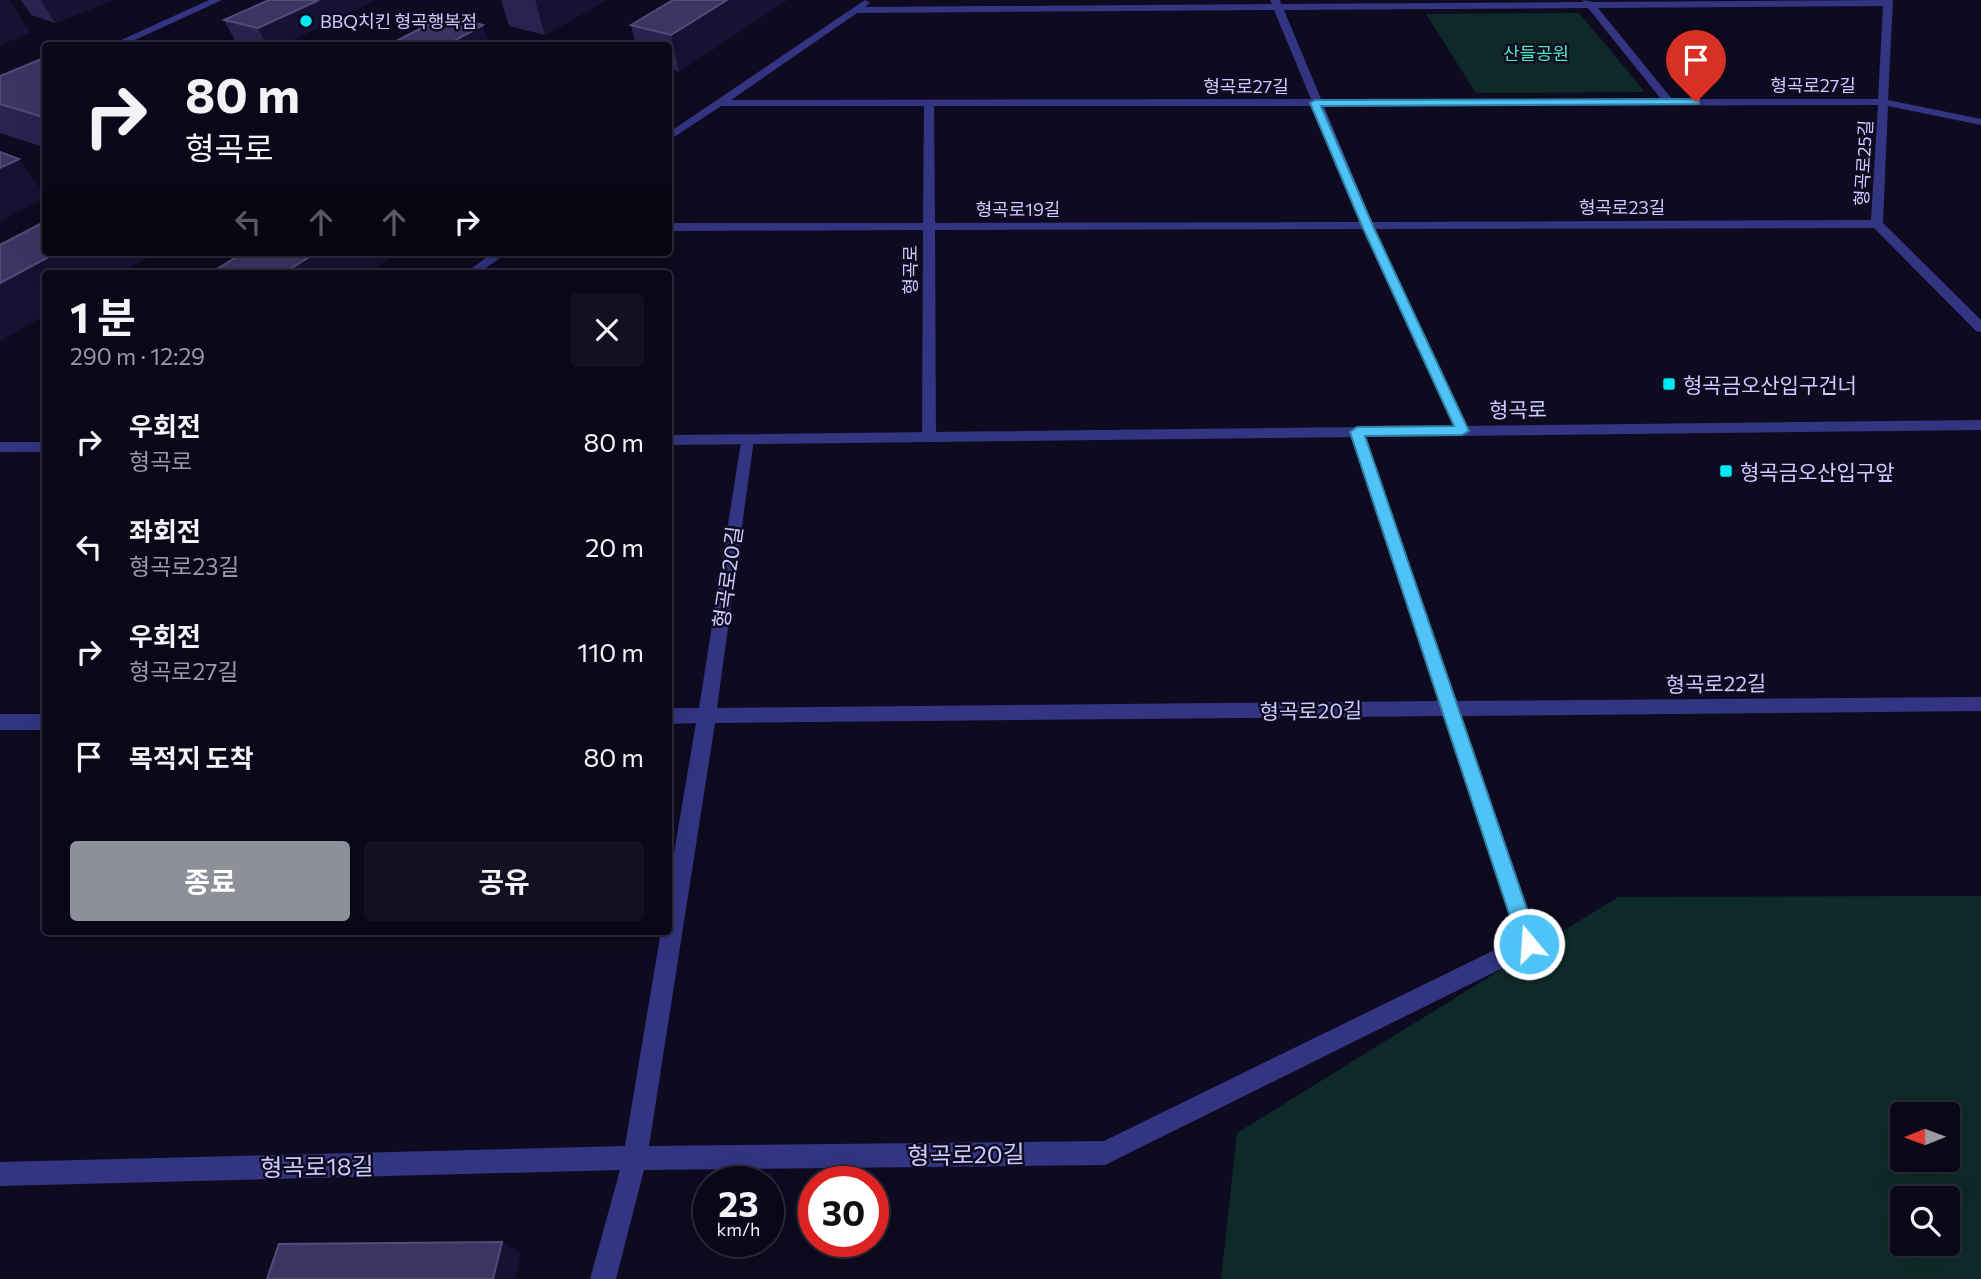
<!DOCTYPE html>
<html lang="ko">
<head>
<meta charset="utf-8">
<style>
  :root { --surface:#0a0818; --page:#131121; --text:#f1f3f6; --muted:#999aa2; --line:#2a2937; --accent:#8c9099 }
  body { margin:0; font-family:Commissioner,"Noto Sans KR",sans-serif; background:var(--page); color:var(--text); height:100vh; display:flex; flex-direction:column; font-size:26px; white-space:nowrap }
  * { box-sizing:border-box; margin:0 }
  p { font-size:23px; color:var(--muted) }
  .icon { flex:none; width:38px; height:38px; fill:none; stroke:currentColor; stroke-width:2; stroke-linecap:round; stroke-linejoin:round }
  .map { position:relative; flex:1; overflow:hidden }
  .panel { position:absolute; left:42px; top:270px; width:630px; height:665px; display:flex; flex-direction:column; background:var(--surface); border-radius:7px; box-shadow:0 7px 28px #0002,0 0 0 2px var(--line) }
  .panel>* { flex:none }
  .guide { position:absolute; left:42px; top:42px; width:630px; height:214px; border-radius:7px; box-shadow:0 7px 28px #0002,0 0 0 2px var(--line); background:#0a0818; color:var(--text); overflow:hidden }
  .needle { width:46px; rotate:269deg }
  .buttons { position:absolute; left:1890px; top:1102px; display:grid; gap:14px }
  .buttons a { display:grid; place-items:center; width:70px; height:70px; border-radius:7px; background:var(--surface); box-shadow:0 7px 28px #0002,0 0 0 2px var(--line); font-size:35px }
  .speed { position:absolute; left:693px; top:1166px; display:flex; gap:14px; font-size:35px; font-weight:700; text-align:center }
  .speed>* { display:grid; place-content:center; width:91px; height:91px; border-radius:50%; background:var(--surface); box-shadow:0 7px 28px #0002,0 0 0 2px var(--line); line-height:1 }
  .speed small { font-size:18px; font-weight:400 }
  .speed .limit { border:10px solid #d22; background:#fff; color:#111 }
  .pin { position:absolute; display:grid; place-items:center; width:60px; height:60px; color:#fff; margin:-72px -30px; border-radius:50% 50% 50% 0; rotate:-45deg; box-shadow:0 0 7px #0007 }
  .pin .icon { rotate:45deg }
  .me { position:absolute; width:77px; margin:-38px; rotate:342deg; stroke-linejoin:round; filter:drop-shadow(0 0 5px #0008) }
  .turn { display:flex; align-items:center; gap:24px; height:147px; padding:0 28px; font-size:32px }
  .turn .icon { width:91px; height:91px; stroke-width:2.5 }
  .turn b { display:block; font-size:49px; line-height:60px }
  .lanes { display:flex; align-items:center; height:66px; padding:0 28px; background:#0003; justify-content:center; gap:35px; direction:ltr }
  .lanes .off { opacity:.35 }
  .round { display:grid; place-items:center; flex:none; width:74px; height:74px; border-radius:7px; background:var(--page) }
  .headline { display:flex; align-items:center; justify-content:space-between; height:119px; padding:0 28px }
  h1 { font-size:42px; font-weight:700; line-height:52px }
  .cta { display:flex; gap:14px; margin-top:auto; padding:14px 28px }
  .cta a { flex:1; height:80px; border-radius:7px; background:var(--accent); color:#fff; font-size:28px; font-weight:700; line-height:80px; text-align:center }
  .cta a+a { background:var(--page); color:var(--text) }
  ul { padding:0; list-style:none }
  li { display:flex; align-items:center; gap:21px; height:105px; padding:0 28px }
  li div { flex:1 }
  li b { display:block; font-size:26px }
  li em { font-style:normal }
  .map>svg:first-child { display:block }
  .green { fill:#0e2a28; fill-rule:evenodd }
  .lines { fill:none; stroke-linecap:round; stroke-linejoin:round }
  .minor { fill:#333482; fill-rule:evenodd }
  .tertiary { fill:#333482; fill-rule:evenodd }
  .wall { fill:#29234f }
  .shaded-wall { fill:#171234 }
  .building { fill:#3b3562; stroke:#524c7b; stroke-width:2 }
  .route { fill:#4fc3f7; stroke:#337fa1; stroke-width:2 }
  .poi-dot { fill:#00e9f5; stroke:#0e0b20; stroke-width:2.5 }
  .labels { text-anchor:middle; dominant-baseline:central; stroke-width:5; stroke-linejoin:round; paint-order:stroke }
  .far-poi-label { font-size:18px; fill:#cdcaff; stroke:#0e0b20; text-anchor:start }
  .far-park-label { font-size:18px; fill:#4fe6b9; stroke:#0e0b20 }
  .far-street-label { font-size:18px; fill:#cdcaff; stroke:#0e0b20 }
  .poi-label { font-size:21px; fill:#cdcaff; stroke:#0e0b20; text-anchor:start }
  .street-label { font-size:21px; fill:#cdcaff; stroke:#0e0b20 }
  .near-street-label { font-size:24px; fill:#cdcaff; stroke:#0e0b20 }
</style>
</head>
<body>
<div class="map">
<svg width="1981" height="1279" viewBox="0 0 1981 1279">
  <rect width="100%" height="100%" fill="#0e0b20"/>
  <path class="green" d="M1579,13L1645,92L1476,93L1426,14Z
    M1981,896V1279H1221L1237,1133L1618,897ZM1902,1115H1948V1160H1902ZM1902,1199H1948V1244H1902Z"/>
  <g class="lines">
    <path class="minor" d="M865,0L870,3L865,7L1272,4L1270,0H1280L1281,4L1584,2L1582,0L1594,2L1893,0L1888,100L1981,119V125L1888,106L1883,223L1981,320V332L1976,331L1874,228L1375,229L1470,431L1463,436L1456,431L1363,229L935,230L936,437L929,442L924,440L922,437L923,230L668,231V223H923L924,106H721L668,141V133ZM1883,6L1878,99H1672L1598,8ZM1588,8L1661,99H1321L1284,10ZM1274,10L1311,99L731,100L857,13ZM1878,105L1871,220L1372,222L1324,106ZM934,106H1313L1360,222L935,223Z
      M494,252H508L479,273H465Z
      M1357,427L1364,432L1457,701L1981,697V711L1462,716L1540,944L1537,951L1105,1165L644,1170L616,1279H590L620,1170L0,1186V1162L625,1146L661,931H668V888L696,723L668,724V708H699L742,436H752L754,439L717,708L1438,701L1350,432ZM1443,716L1517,939L1104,1141L649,1146L715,723Z
      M0,714H46V730H0Z"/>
    <path class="tertiary" d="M209,0H222L122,46H108Z
      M1981,420V430L668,445V435Z
      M0,442H46V452H0Z"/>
  </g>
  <path class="wall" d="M21,0H113L55,23L31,15Z
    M269,0H375L280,46H248L236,42L224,20Z
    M501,0H606L545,35L509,26Z
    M673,0H787L679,72L668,69V46H636L631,25Z
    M46,57V148L0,133V76Z"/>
  <path class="shaded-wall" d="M1,0H9L30,33L0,45V1Z
    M41,0H113L55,23Z
    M319,0H375L280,46H267L258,28Z
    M535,0H606L545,35Z
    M727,0H787L679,72L671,35Z
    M483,25L490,46H445Z
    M19,159L46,196V198L0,221V168Z
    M58,252H157L120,273H46V315L0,341V283Z
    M317,252H399L367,273H284Z
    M502,1242L521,1253L515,1279H493Z"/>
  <path class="building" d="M269,0H319L258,28L224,20Z
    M673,0H727L671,35L631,25Z
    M446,15L483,25L445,46H387Z
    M46,57V118L0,104V76Z
    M0,152L19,159L0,168Z
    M46,221V252H58L0,283V245Z
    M245,252H317L284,273H210Z
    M502,1242L493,1279H267L279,1244Z"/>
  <path class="route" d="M1696,99L1699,100V104L1321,106L1373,226L1469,431L1462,435L1365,436L1539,944L1536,951L1529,954L1522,951L1519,944L1350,432L1357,427L1454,426L1362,226L1310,103L1315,100Z"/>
  <g class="poi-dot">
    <circle cx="306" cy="21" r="7"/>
    <rect x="1662" y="377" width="14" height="14" rx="3.5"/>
    <rect x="1719" y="464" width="14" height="14" rx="3.5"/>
  </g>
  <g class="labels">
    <g class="far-poi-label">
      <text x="320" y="21">BBQ치킨 형곡행복점</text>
    </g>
    <g class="far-park-label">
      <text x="1536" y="53">산들공원</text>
    </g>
    <g class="far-street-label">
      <text x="1813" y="85">형곡로27길</text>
      <text x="1246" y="86">형곡로27길</text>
      <text transform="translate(1863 163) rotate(-87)">형곡로25길</text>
      <text x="1622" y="207">형곡로23길</text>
      <text x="1018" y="209">형곡로19길</text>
      <text transform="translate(910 270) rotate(-90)">형곡로</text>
    </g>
    <g class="poi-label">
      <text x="1683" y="384">형곡금오산입구건너</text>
      <text x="1740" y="471">형곡금오산입구앞</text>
    </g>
    <g class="street-label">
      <text transform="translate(1518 409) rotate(-1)">형곡로</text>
      <text transform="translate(727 577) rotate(-82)">형곡로20길</text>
      <text transform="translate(1716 683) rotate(-1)">형곡로22길</text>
      <text transform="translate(1311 710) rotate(-1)">형곡로20길</text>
    </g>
    <g class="near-street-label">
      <text transform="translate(966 1154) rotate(-1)">형곡로20길</text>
      <text transform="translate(317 1166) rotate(-1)">형곡로18길</text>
    </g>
  </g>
</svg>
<div class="buttons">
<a><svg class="needle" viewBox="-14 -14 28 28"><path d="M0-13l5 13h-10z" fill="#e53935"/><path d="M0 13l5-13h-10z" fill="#999aa2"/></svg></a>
<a><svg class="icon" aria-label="search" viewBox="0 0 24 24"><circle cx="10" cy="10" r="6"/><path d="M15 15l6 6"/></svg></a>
</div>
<div class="speed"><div>23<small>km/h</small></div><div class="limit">30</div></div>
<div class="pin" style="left:1696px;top:102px;background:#d93025"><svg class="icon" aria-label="arrive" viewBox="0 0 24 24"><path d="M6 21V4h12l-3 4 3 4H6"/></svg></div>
<svg class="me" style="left:1529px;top:944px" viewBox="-20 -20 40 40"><circle r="17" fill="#4fc3f7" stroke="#fff" stroke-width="3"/><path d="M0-11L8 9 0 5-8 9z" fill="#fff"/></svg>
<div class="guide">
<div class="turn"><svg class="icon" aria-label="right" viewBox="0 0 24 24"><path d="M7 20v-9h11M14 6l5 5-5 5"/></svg><div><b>80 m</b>형곡로</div></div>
<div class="lanes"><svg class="icon off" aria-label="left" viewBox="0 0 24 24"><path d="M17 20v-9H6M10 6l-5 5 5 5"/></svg><svg class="icon off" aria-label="ahead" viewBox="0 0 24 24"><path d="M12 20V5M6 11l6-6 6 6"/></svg><svg class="icon off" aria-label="ahead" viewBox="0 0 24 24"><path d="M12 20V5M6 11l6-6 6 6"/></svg><svg class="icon" aria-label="right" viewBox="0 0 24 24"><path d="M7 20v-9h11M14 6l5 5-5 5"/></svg></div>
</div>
<section class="panel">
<div class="headline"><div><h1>1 분</h1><p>290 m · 12:29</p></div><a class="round"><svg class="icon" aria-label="close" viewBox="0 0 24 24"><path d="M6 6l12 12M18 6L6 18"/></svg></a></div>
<ul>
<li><svg class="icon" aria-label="right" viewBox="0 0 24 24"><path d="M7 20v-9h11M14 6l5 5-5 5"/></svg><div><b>우회전</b><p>형곡로</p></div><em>80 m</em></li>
<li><svg class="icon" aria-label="left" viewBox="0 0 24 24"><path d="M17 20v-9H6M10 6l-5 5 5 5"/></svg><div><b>좌회전</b><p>형곡로23길</p></div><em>20 m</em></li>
<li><svg class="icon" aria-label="right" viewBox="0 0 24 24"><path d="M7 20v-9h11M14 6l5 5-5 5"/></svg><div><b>우회전</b><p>형곡로27길</p></div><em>110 m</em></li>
<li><svg class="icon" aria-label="arrive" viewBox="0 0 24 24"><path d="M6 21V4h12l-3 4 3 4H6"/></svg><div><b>목적지 도착</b></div><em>80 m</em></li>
</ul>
<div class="cta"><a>종료</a><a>공유</a></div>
</section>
</div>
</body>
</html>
